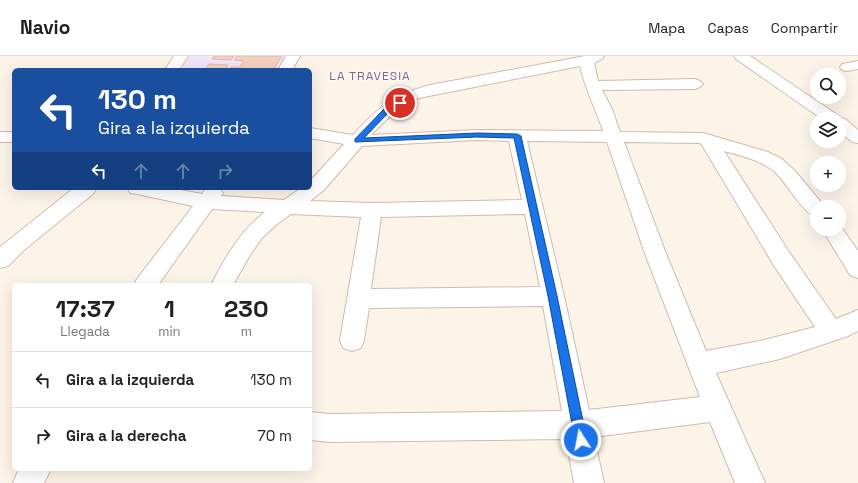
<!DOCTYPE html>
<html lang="es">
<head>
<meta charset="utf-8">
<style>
  :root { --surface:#fff; --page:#f2f2f2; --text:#202124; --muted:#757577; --line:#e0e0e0 }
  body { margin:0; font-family:"Space Grotesk",sans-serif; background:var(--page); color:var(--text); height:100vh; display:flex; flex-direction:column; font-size:15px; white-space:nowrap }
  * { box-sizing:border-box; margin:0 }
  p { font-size:13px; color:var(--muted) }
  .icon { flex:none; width:22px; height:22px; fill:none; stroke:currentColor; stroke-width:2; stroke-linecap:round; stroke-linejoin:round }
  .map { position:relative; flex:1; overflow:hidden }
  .sheet { position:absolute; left:12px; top:227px; width:300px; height:188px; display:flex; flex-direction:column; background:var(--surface); border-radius:6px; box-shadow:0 4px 16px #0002 }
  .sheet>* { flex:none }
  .banner { position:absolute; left:12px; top:12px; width:300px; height:122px; border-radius:6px; box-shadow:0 4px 16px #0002; background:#1a4fa0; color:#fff; overflow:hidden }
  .buttons { position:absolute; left:810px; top:12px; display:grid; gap:8px }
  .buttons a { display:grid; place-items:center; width:36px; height:36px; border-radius:50%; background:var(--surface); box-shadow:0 4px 16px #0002; font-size:20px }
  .pin { position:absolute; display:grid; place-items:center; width:34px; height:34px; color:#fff; margin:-17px; border:2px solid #fff; border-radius:50%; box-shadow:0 1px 4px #0007 }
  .me { position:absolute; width:44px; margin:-22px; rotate:349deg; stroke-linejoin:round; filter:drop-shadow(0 0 3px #0008) }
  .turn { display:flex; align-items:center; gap:14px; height:84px; padding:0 20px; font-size:18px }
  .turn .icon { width:52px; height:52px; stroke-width:2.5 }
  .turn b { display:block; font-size:28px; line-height:34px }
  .lanes { display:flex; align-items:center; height:38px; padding:0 20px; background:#0003; justify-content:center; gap:20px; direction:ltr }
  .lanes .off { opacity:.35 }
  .eta { display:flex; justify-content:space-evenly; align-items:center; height:68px; text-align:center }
  .eta b { font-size:24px; font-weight:800; line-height:28px }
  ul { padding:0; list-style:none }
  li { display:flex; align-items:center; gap:12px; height:56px; padding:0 20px; border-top:1px solid var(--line) }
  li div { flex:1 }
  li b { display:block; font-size:15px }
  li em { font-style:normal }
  header { display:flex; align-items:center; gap:24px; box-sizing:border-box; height:56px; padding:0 20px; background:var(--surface); border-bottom:1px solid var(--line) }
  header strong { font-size:19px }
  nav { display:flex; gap:22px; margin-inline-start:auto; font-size:14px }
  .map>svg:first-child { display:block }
  .education { fill:#f1e5fa }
  .building { fill:#f4d0bf; stroke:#e8b59f }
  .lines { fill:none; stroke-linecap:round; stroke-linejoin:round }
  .street-casing { stroke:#d1baad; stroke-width:2 }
  .secondary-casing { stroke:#d6bcad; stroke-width:2 }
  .street { fill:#fff; fill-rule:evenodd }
  .secondary { fill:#fff; fill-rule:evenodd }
  .route { fill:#1a73e8; stroke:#114b97 }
  .labels { text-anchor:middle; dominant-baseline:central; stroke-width:3; stroke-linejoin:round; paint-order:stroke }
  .far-neighbourhood-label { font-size:12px; letter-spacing:1px; fill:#806395; stroke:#fff8f0 }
</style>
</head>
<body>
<header>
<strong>Navio</strong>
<nav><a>Mapa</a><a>Capas</a><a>Compartir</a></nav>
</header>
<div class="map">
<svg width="858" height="427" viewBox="0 0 858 427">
  <rect width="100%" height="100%" fill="#fdf4e9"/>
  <path class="education" d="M189,0H287L278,14H182Z"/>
  <path class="building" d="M214,0H234L231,4L212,3Z
    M237,0H282L273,14H228L231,11H240L244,5L234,4Z
    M209,8L228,9L225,14H204Z"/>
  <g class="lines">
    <g class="street-casing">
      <path id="street" d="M286,0H300L292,14H278Z
        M585,0H604L602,3L594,7L598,25L695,23L700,25L703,28L700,31L695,33L602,34L612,53L620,76L703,77L768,96L782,103L795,115L825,151H817V161C802,157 788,128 775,116C760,104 742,100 724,95L789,196L836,263L858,254V275L848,280L780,303L716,317L765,427H735L710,366L594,381L604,427H574L566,383L330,386L310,384V356L330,358L562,355L543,250L369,252L364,284L361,292L352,295L343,292L340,284L361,161L291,158L277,168L262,182L250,199L233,229H211C225,202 240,175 265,156L212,153L158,229H134L137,223L193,150L137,138L130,137L128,132H170L202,138L206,132H219L223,137L221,140L284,144L301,132H310V125L344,88L310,82V72L353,79C377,52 395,38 430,29ZM580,10C585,33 596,53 603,75L477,74L371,79C385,64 401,50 419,42ZM477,84L509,85L522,144L372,147L310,145L324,134L362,90ZM527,85L607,86L644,195L700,341L589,354L564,240ZM624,86L700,87L702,89L773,208L815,271L760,285L706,295L665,195ZM525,158L540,231L371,233L381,161Z
        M734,0H750L839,60L841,62L845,63L858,74V87L852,86L839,75V63H822L736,3Z
        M858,5V13L847,15L842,14L840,11L842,8Z
        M0,76H14V86H0Z
        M839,168L858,195V222L850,219L822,173H839Z
        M19,413H51L44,427H13Z"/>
    </g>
    <g class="secondary-casing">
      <path id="secondary" d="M174,0H188L179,14H165Z
        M74,132H96L94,137L24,194L8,210L0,212V191Z"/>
    </g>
    <use href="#street" class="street"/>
    <use href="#secondary" class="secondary"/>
  </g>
  <path class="route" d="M397,46L403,47L389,56L364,82L477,77L517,78L521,80L557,240L587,384L585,388L581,389L577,388L575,384L548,240L514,82L477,81L355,86V83L384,53Z"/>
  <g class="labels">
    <g class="far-neighbourhood-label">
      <text x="370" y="20">LA TRAVESIA</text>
    </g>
  </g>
</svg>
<div class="buttons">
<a><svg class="icon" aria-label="search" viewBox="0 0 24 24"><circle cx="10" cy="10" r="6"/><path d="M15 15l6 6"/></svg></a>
<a><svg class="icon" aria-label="layers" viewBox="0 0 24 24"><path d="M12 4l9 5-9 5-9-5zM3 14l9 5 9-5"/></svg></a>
<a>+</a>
<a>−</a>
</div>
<div class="pin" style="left:400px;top:47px;background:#d93025"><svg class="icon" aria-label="arrive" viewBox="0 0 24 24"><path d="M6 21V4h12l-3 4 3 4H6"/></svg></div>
<svg class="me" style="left:581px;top:384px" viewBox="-20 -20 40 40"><circle r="17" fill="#1a73e8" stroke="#fff" stroke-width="3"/><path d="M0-11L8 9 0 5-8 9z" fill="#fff"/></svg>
<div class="banner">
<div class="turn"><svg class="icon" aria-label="left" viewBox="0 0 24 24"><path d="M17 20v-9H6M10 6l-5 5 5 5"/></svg><div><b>130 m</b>Gira a la izquierda</div></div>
<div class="lanes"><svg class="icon" aria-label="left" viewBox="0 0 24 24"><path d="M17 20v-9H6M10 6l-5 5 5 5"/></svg><svg class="icon off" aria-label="ahead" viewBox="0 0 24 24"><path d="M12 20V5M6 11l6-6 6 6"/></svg><svg class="icon off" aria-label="ahead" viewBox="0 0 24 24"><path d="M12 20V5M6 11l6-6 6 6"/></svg><svg class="icon off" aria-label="right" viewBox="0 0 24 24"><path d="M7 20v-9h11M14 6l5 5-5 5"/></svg></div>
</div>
<section class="sheet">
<div class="eta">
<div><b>17:37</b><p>Llegada</p></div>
<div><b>1</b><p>min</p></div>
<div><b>230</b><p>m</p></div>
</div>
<ul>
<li><svg class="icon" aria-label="left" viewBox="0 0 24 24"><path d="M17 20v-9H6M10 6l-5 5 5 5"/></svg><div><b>Gira a la izquierda</b></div><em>130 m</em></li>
<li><svg class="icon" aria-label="right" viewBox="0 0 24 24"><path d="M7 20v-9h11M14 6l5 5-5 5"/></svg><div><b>Gira a la derecha</b></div><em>70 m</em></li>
</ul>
</section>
</div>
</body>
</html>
